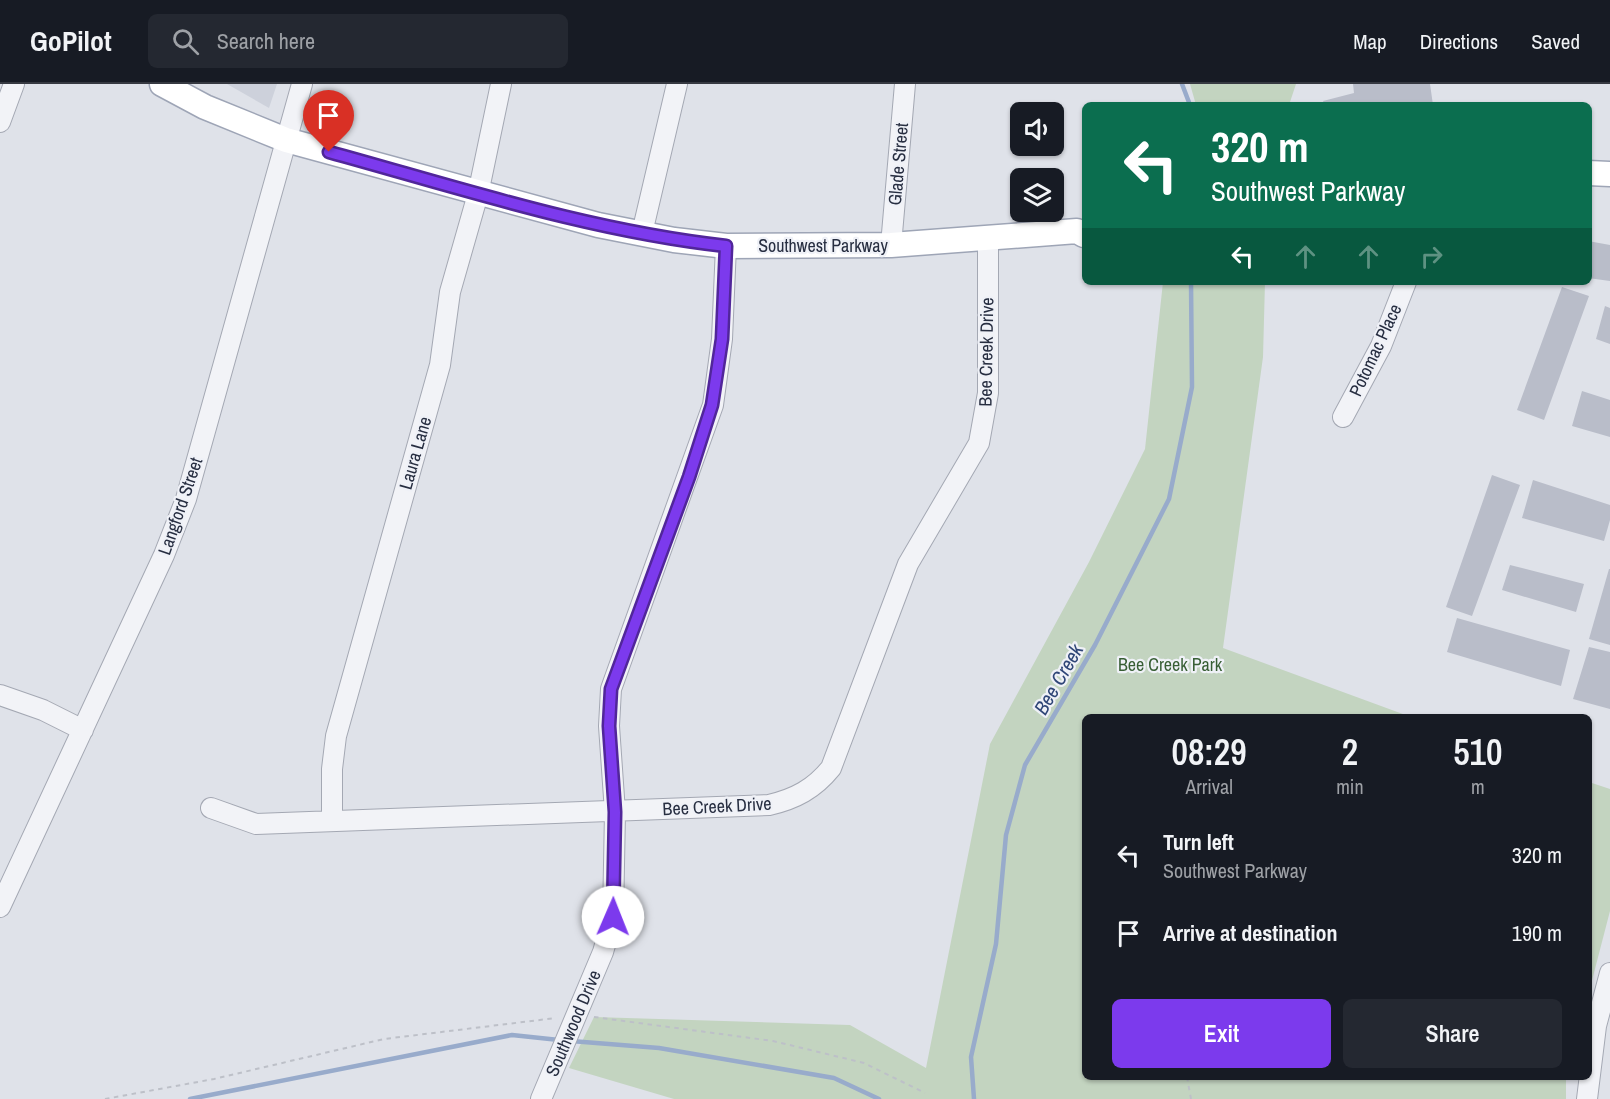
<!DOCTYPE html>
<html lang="en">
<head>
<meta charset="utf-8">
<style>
  :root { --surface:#171b24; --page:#242831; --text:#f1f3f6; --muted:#9ea1a6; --line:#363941; --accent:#7c3aed }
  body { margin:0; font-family:"Archivo Narrow",sans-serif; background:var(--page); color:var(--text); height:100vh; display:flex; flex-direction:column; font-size:22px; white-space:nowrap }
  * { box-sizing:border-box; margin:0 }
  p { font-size:20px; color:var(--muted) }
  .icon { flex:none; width:33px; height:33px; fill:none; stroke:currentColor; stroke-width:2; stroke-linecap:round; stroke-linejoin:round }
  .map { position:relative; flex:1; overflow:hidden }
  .details { position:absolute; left:1082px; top:630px; width:510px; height:366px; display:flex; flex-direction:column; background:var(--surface); border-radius:9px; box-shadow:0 2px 4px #0004 }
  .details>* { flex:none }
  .guide { position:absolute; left:1082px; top:18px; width:510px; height:183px; border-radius:9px; box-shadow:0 2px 4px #0004; background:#0b6e4f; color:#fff; overflow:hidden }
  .tools { position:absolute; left:1010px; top:18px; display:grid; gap:12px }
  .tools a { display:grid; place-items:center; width:54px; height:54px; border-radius:9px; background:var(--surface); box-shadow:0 2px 4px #0004; font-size:30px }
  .pin { position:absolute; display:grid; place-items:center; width:51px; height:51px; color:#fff; margin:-62px -26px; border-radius:50% 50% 50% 0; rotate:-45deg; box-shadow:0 0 6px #0007 }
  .pin .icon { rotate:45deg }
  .me { position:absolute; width:66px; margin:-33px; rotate:1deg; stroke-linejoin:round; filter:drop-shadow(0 0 4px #0008) }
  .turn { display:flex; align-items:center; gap:21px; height:126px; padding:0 30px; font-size:27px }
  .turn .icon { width:78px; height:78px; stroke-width:2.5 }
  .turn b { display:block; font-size:42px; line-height:51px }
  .lanes { display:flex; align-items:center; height:57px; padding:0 30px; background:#0003; justify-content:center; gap:30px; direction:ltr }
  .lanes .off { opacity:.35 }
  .eta { display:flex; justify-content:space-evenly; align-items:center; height:102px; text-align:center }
  .eta b { font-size:36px; font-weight:600; line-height:42px }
  .primary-button { display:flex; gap:12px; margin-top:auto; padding:12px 30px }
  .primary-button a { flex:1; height:69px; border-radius:9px; background:var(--accent); color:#fff; font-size:24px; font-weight:600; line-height:69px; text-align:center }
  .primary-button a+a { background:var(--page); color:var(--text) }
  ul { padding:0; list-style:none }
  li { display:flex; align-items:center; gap:18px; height:78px; padding:0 30px }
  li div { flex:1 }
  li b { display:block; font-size:22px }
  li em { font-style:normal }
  header { display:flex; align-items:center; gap:36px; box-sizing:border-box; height:84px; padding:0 30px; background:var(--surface); border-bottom:2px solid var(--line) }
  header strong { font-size:28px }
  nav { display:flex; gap:33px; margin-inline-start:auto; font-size:21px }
  .search { width:420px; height:54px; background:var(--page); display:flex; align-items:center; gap:15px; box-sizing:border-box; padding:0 21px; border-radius:9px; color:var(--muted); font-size:22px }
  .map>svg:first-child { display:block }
  .built { fill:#cdd1db }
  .green { fill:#c3d4c0 }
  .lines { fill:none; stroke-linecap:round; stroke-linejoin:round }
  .stream { stroke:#98abcb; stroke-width:4.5 }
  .building { fill:#b9bdc9 }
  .minor-casing { stroke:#a4a8b3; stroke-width:22 }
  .major-casing { stroke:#9ea5b6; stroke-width:27 }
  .path { stroke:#bdc0c8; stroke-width:2; stroke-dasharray:4.5 4.5; stroke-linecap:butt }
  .minor { stroke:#f2f3f7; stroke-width:20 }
  .major { stroke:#fff; stroke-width:24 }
  .route-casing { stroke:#51269a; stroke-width:15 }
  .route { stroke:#7c3aed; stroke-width:10 }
  .labels { text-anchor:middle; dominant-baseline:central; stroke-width:4.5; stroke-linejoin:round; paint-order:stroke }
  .street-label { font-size:18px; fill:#272e41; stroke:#eff1f7 }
  .park-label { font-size:18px; fill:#375e34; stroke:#eff1f7 }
  .water-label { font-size:20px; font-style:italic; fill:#2f4677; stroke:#eff1f7 }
</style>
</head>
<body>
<header>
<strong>GoPilot</strong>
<div class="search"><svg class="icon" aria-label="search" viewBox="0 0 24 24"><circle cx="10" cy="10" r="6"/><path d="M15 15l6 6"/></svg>Search here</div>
<nav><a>Map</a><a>Directions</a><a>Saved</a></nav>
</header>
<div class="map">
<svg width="1610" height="1015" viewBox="0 0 1610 1015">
  <rect width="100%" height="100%" fill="#dfe2e9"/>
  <path class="built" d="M227,0H277L269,24Z"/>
  <path class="green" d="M1190,0H1296L1289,21H1196Z
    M1163,198H1265L1263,273L1223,564L1411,633H1084V993H1566V1015H674L569,984L594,933L850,941L926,984L990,660L1089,478L1145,365Z
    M1589,698L1610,705V827L1589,908Z"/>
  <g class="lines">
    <path class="stream" d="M1182,0L1190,21
      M571,957L659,964L834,994L879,1015
      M190,1015L512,951L559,956
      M974,1015L971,973L996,860L1006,751L1025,681L1095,561L1169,415L1192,303L1191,198"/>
  </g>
  <path class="building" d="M1353,0H1430L1433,21H1325L1323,17L1354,9Z
    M1588,157L1610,161V197L1588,194Z
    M1562,203L1589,212L1544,336L1517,326Z
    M1605,222L1610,224V260L1596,255Z
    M1582,307L1610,316V353L1572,342Z
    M1492,391L1520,401L1472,532L1446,523Z
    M1533,396L1610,421V436L1604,457L1522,434Z
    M1510,481L1584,500L1576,528L1502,506Z
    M1609,485H1610V561L1589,555Z
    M1457,534L1570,566L1561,602L1447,568Z
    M1589,563L1610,568V625L1573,615Z"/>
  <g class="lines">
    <g class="minor-casing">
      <path id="minor" d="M0,38L14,0
        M642,149L677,0
        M891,161L905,0
        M1343,333L1381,262L1406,198
        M0,611L43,626L83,646
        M211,724L256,740L769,721C795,715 814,705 831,684L908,480L979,359L988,309V156
        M332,737V685L336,652L440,281L450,208L478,110L501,0
        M0,823L164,471L186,415L302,0
        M541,1015L603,868L613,833L615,728L609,642L611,605L713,321L722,255L726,162
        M1587,1015L1596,942L1610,889"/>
    </g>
    <g class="major-casing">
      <path id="major" d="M162,0L205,23L286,56L598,141L674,156L726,162L891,161L1077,147L1084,151
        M1588,89L1610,90"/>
    </g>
    <path class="path" d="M594,933L773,957L864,979L925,1009
      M1187,993L1191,1015
      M105,1015L214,995L384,955L556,934"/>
    <use href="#minor" class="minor"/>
    <use href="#major" class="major"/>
  </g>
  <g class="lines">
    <g class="route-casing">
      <path id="route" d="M329,68C460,104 590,147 726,162L722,255L712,321L689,393L611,605L609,642L615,728L613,833"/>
    </g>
    <use href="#route" class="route"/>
  </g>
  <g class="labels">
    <g class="street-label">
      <text transform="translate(898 80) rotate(-85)">Glade Street</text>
      <text x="823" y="161">Southwest Parkway</text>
      <text transform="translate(1375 266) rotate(-65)">Potomac Place</text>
      <text transform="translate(986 268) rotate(-89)">Bee Creek Drive</text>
      <text transform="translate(415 369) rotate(-74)">Laura Lane</text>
      <text transform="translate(180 422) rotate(-71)">Langford Street</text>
      <text transform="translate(717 722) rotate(-3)">Bee Creek Drive</text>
      <text transform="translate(573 939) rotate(-67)">Southwood Drive</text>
    </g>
    <g class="park-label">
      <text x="1170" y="580">Bee Creek Park</text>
    </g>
    <g class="water-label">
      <text transform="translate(1058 595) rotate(-60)">Bee Creek</text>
    </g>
  </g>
</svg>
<div class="tools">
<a><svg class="icon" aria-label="sound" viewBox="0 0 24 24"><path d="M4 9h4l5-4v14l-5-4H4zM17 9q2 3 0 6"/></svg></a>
<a><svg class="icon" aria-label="layers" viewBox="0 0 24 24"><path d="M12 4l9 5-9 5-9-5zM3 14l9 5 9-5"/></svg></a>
</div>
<div class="pin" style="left:329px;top:68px;background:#d93025"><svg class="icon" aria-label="arrive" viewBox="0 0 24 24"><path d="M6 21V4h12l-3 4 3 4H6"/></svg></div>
<svg class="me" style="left:613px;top:833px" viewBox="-20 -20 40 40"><circle r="19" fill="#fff"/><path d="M0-13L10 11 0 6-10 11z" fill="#7c3aed"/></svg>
<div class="guide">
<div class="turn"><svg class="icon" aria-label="left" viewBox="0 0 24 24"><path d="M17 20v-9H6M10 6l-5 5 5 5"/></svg><div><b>320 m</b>Southwest Parkway</div></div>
<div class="lanes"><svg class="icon" aria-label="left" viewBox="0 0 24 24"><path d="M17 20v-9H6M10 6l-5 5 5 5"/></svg><svg class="icon off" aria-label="ahead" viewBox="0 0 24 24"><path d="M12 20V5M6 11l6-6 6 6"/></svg><svg class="icon off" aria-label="ahead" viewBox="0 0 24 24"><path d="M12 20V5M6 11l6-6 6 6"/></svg><svg class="icon off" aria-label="right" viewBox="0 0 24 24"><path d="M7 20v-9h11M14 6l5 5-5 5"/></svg></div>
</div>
<section class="details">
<div class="eta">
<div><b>08:29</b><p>Arrival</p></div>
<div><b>2</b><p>min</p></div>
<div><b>510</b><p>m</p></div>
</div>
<ul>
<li><svg class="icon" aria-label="left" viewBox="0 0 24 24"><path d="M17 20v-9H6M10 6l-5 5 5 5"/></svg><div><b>Turn left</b><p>Southwest Parkway</p></div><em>320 m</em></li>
<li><svg class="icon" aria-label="arrive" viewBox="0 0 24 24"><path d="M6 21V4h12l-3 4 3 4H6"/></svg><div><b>Arrive at destination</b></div><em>190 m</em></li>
</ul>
<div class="primary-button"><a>Exit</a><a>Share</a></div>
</section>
</div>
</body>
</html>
